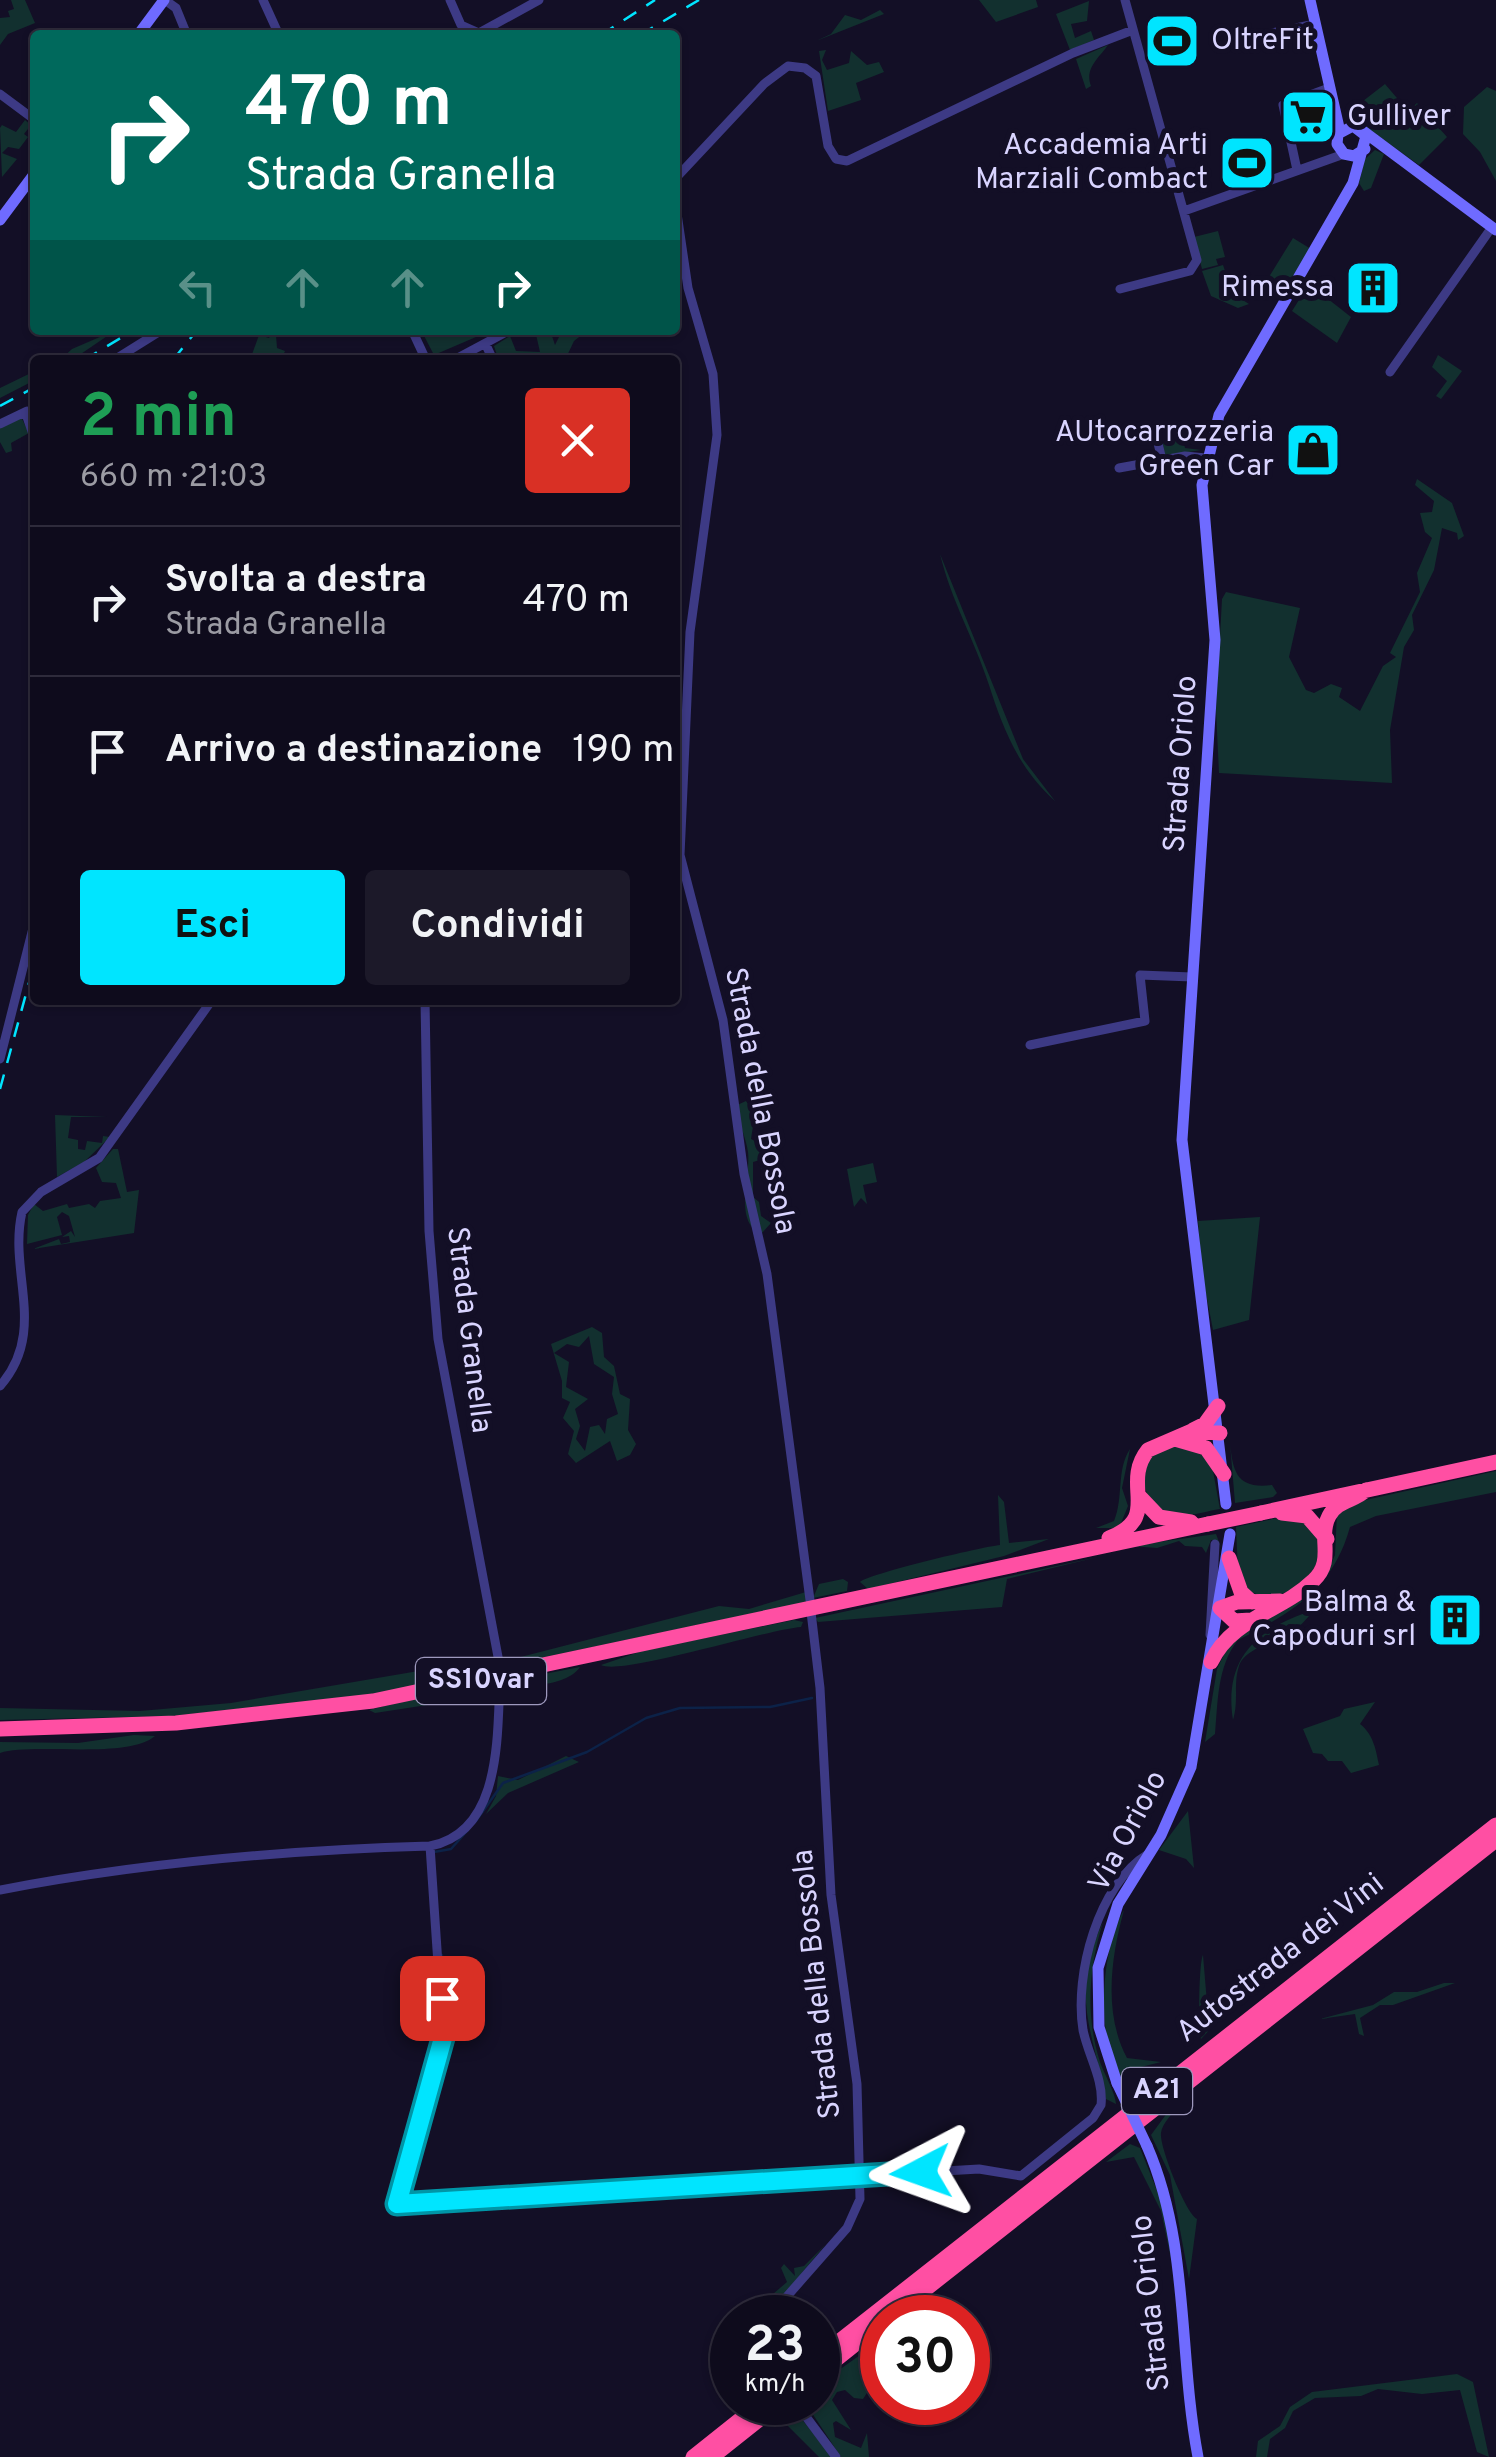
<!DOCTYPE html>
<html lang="it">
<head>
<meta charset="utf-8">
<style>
  :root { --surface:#0e0b1c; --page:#1c1929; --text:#f1f3f6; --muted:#9b9ba3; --line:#2e2b3b; --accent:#00e5ff }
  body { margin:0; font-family:Overpass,sans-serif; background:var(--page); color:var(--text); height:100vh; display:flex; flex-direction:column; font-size:38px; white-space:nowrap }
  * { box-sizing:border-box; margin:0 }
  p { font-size:32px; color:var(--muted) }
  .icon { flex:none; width:55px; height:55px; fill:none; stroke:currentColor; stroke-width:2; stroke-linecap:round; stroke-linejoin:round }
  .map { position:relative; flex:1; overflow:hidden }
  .panel { position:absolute; left:30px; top:355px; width:650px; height:650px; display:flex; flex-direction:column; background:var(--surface); border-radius:10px; box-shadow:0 2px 8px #0004,0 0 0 2px var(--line) }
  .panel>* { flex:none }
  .guide { position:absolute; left:30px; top:30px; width:650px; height:305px; border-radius:10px; box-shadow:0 2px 8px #0004,0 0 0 2px var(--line); background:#00695c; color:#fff; overflow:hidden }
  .speed { position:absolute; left:710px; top:2295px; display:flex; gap:20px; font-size:50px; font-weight:700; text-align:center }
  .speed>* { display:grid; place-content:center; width:130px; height:130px; border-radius:50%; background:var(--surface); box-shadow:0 2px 8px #0004,0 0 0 2px var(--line); line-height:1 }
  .speed small { font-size:25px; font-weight:400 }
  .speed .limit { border:15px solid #d22; background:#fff; color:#111 }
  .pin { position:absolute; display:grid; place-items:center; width:85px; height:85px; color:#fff; margin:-42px; border-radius:20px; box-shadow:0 5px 15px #0006 }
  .me { position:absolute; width:110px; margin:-55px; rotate:266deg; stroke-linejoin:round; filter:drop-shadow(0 0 8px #0008) }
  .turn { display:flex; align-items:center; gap:35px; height:210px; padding:0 50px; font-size:45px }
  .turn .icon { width:130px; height:130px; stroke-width:2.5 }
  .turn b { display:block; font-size:70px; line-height:85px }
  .lanes { display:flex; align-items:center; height:95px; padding:0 50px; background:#0003; justify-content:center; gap:50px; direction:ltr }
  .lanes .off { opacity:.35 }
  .round { display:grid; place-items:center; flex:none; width:105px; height:105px; border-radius:10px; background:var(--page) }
  .head { display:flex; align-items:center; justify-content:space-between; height:170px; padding:0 50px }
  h1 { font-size:60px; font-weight:700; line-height:75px; color:#1e9e55 }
  .action { display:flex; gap:20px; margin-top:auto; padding:20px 50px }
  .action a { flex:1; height:115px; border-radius:10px; background:var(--accent); color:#111; font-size:40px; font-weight:700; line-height:115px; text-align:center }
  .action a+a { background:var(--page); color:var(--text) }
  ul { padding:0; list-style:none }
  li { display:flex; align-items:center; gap:30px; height:150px; padding:0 50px; border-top:2px solid var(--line) }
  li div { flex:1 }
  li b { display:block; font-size:38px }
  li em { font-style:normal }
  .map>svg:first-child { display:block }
  .green { fill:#12302f; fill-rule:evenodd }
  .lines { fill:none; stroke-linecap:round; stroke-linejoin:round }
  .stream { stroke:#0c2248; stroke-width:2.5 }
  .street { stroke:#3d3a85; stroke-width:9 }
  .secondary { stroke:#6f6bff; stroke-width:11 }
  .highway { stroke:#ff4fa3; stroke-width:15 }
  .rail { stroke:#00e5ff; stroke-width:2.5; stroke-dasharray:15 12; stroke-linecap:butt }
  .secondary-bridge { stroke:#6f6bff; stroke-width:11 }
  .highway-bridge { stroke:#ff4fa3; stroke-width:15 }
  .route-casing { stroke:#0095a6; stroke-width:25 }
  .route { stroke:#00e5ff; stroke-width:18 }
  .labels { text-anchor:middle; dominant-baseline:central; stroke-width:10; stroke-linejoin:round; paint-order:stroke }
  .shield { fill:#130f26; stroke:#9e99be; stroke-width:2.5 }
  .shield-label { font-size:28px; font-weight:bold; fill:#d9d4ff }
  .poi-label { font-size:30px; fill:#d9d4ff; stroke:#130f26; text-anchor:end }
  .street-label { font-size:30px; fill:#d9d4ff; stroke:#130f26 }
</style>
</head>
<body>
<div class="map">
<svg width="1496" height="2457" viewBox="0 0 1496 2457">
  <rect width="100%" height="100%" fill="#130f26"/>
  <path class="green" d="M11,0H25L35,23L8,34L0,45V18L10,17L8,11L14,9Z
    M979,0H1036L1038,7L996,22Z
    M1089,1L1087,21L1071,24L1075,38L1091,31L1094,40L1070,50L1056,14Z
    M880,10L884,14L816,41L831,34L845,15L861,20Z
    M1108,45C1100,57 1084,68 1091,86L1086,89L1076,59Z
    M826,50L822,60L827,70L849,63L851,51L867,65L879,62L884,72L856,83L861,100L828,111L819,51Z
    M1385,84L1408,111L1417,103L1447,137L1419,165L1369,129L1354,108Z
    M1487,87L1496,91V181L1480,152L1463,134L1464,107Z
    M25,120L31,125L24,134L28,137L19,149L8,147L2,153L17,159L2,177L0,128L2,125L16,132Z
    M1375,150L1384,154L1371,188L1364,191L1359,183L1365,159Z
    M1218,231L1225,257L1216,259L1218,265L1202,269L1194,237Z
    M1293,238L1311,249L1283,291L1267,280Z
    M1223,265L1233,294L1249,304L1238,308L1211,296L1202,271Z
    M1309,284L1351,317L1337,343L1292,311Z
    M116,330L72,360H60L72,349Z
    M273,330H282L276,335L277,348L285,351L281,360H250L259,335L269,338Z
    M421,330H483V334L434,355Z
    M535,330H550L555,345L559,337L556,330H583V334L574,341L565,360L497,355L494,346L510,336L516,351L540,352Z
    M1438,355L1462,371L1441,399L1436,396L1447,381L1432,367Z
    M35,371V380L0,398V388Z
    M21,417L29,433L11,443L12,451L6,453L0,442V428Z
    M1182,435L1185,448L1201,450L1165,456L1162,439Z
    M1417,479L1452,503L1464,536L1458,540L1457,533L1442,528L1434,570L1412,615L1414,630L1404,647L1390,730L1392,783L1219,773L1216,710L1222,599L1226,592L1300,608L1289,657L1306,690L1314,693L1331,684L1342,688L1339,697L1360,711L1383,666L1396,657L1390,653L1420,592L1417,573L1432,538L1425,532L1420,513L1432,512L1434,501L1415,485Z
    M940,554L1023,759L1055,801C1019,769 1003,729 989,685C975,641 951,600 940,554Z
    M746,1101L762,1117L753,1126L751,1139L767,1147L773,1170L763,1177L760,1160L753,1162V1197L759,1202L761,1216L771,1223L761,1234C733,1221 751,1177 748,1152C746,1137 738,1122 735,1106Z
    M55,1115L107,1117H71L68,1138L78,1140V1149L85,1150L87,1141L102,1143L103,1136L110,1137L84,1162L57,1177Z
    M113,1149H118L127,1192L139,1190L134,1233L33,1249L59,1239L61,1244L70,1242L69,1236L62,1237L71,1231L75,1237L69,1216L62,1212L57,1217L62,1235L27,1244L28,1215L34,1204L43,1211L67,1204L69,1208L89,1204L95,1208L100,1201L121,1198L116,1183L102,1182L96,1168Z
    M873,1163L877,1182L863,1185L867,1204L861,1198L854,1207L847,1169Z
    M1260,1217L1249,1320L1213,1330L1202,1273L1198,1221Z
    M592,1327L602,1333L604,1357L614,1366L620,1394L630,1399L628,1430L636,1444L630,1455L617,1461L610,1441L576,1463L568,1454L574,1431L563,1418L570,1402L562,1398V1381L551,1344ZM589,1336L594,1364L614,1377L612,1394L618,1414L607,1419L605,1434L599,1425L590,1427L585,1451L576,1439L580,1426L575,1409L588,1399L566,1387L569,1362L554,1353L567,1344L579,1347Z
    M1186,1443L1211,1460L1220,1509C1202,1512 1181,1520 1164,1512C1143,1503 1135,1466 1156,1451C1163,1446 1177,1445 1186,1443Z
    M1230,1443C1233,1474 1238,1489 1272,1485L1277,1493L1273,1497L1235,1503Z
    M1130,1449L1122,1488L1128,1506L1119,1528H1096L1114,1521C1124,1497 1116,1470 1130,1449Z
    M1496,1471V1492L1376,1516L1350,1527C1333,1588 1294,1612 1238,1640C1217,1666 1218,1702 1215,1734L1205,1742L1217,1669L1230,1642L1324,1580L1335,1555L1337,1513L1352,1503Z
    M998,1495L1004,1502L1009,1543L1049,1539L1004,1556L868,1589L860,1582C868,1574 981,1547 1000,1545Z
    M1282,1517H1294L1315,1530L1322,1553C1308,1585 1282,1605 1247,1591L1238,1573L1236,1527Z
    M1216,1534L1222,1550L1218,1541L1211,1540L1206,1553L1202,1547L1185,1546L1179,1541L1157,1548L1130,1546Z
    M1098,1557L1007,1579L1002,1607L818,1622L815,1618Z
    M843,1579L848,1582L847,1591L813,1598L819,1584Z
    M806,1592V1602L788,1606L507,1665L505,1661L719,1606L749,1609Z
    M1305,1613L1309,1616C1305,1621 1296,1630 1292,1633C1279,1641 1244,1648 1239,1666C1233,1684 1239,1700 1233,1720C1224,1663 1252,1632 1305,1613Z
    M794,1620L803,1622L801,1627C764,1630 622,1676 601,1665L642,1651Z
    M489,1659L494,1672L366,1695L172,1716L0,1720V1708L140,1711L231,1703Z
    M580,1667C568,1685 527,1689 508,1681Z
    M469,1685L491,1687L473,1698L375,1713L369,1710Z
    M1375,1702L1360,1724C1374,1735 1376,1751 1379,1765L1351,1773L1342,1761H1328L1322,1754L1313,1753L1303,1729L1340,1716L1344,1709Z
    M134,1735L155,1736C127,1760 32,1742 0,1753V1742L78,1743Z
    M566,1756L579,1762L508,1793L486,1814L496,1796L498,1776L518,1780Z
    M1188,1811L1194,1868L1186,1859L1159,1850Z
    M1124,1910C1111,1957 1103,2013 1127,2058L1161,2062L1133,2069L1136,2082L1129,2091C1094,2054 1099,1952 1124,1910Z
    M1103,1922C1089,1967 1085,2015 1100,2062C1105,2076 1115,2092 1116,2104L1106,2099C1093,2031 1069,1993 1103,1922Z
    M1203,1955L1207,2003L1215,2024L1201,2039C1198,2028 1199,1962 1203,1955Z
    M1444,1983H1455L1393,2005H1380L1360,2018L1364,2036L1359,2034L1355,2014L1320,2019L1373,2005L1394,1992H1417Z
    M1179,2107C1172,2113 1162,2124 1161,2133C1159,2146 1186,2214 1197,2219L1189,2279L1170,2175L1151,2135L1170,2109Z
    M1130,2144L1140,2148L1164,2208L1173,2268L1161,2211L1134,2157L1106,2162Z
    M825,2245L765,2317L745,2318L787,2282L781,2268L784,2264L795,2276L794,2268L804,2266Z
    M863,2353L864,2378L876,2379L863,2399L854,2398L845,2390L837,2392L832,2400L851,2430L836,2421L833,2423L835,2437L861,2448L867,2433L869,2457H841L806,2404L818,2402L822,2382Z
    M1457,2374L1473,2382L1489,2457L1477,2452L1460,2390L1422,2394L1378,2389L1361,2396L1315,2398L1293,2411L1285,2428L1270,2439L1267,2457H1256L1258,2441L1280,2426L1290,2407L1312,2392Z
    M794,2416L800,2417L832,2457H819L787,2425Z"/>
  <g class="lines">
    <path class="stream" d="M476,1821L503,1783L587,1752L646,1718L680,1708L770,1707L812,1698
      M434,1852L451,1849L467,1831
      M442,1955L450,2048"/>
    <path class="street" d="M165,0L176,8L187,35
      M263,0L279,35
      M450,0L461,25L479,33L539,0
      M1267,34L1315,24
      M0,94L35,120
      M1297,170L1283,105L1329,88
      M675,179L764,84L788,66L805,68L816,76L828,146L836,159L847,161L1073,53L1133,30
      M675,200L688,288L713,374L717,435L690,632L680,855L723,1020L744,1174L767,1274L810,1600
      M1184,211L1344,154
      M1120,289L1190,271L1197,260L1125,0
      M412,330L426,360
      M486,345L493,360
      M114,360L162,330
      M454,360L510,330
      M1390,372L1492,227
      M35,407L26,414L35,440
      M0,424L27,411
      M1157,439L1162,460
      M1119,468L1185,456L1206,458
      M425,1000L429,1231L438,1339L499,1662
      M1030,1045L1145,1021L1140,975L1192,977
      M0,1059L35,920
      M0,1386C48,1331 8,1273 22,1212L41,1192L99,1158L212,1000
      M1210,1635L1215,1544
      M500,1679C497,1736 502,1832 430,1846L443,2038L397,2203L979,2169L1021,2176L1093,2118L1101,2105C1104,2080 1088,2055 1083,2030C1074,1975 1098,1884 1148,1854
      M0,1890C140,1863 287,1850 430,1846
      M768,2318L847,2228L860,2199L857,2084L831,1895L820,1688L811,1612
      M795,2402L836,2457"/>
    <path class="secondary" d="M1310,0L1340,132
      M138,35L164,0
      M1363,131L1496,230
      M0,220L35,173
      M1226,1504L1182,1140L1215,640L1202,485L1219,415L1353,183L1366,136L1353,126L1338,134L1337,144L1344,154L1354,156L1365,149
      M1117,2083L1099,2027L1098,1968L1118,1904L1161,1835L1191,1767L1230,1534
      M1147,2146C1190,2245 1178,2352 1198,2457"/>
    <path class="highway" d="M1193,1430L1205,1424L1218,1406
      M1175,1439L1206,1448L1224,1474
      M1140,1497L1159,1517L1191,1522
      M1261,1513L1496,1462
      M1282,1513L1307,1516L1327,1539
      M1109,1538C1163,1517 1120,1485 1148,1450L1192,1431L1220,1433
      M1229,1558L1241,1592L1252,1602
      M1251,1620L1234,1621L1220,1608L1237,1602L1280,1601
      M1211,1662C1232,1618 1281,1612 1313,1581C1336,1560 1317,1538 1329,1516C1337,1500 1355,1501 1366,1490
      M0,1729L176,1723L373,1701L1208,1524
      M889,2318L1496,1840
      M818,2358L1496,1825
      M818,2374L882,2323
      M693,2457L762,2402
      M712,2457L781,2402"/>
    <path class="rail" d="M601,35L655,0
      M640,35L699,0
      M84,360L134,330
      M173,360L197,330
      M0,406L35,387
      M0,1089L35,961"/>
    <path class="secondary-bridge" d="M1117,2083L1147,2146"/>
    <path class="highway-bridge" d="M1208,1524L1261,1513"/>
  </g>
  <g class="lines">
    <g class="route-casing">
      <path id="route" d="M442,1998L443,2038L397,2204L921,2172"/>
    </g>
    <use href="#route" class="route"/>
  </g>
  <defs>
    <g id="stadium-square" transform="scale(2.875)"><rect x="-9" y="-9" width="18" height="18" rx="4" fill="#00e5ff" stroke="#130f26"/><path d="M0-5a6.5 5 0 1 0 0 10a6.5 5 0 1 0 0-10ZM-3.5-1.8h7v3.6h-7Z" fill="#111"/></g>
    <g id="supermarket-square" transform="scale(2.875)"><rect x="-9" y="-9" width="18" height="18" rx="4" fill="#00e5ff" stroke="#130f26"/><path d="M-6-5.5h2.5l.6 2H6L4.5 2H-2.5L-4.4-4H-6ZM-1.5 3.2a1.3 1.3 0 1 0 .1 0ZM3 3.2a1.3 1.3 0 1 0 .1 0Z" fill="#111"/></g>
    <g id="building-square" transform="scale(2.875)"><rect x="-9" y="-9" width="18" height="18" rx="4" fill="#00e5ff" stroke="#130f26"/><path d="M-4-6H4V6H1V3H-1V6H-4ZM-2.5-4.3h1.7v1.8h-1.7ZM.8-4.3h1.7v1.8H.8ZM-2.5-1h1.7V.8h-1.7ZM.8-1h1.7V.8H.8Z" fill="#111"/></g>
    <g id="shop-square" transform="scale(2.875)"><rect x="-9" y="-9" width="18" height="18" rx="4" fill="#00e5ff" stroke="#130f26"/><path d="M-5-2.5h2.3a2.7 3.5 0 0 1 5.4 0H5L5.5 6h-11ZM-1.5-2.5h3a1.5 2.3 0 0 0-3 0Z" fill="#111"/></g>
  </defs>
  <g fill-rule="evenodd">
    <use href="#stadium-square" x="1172" y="41"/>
    <use href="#supermarket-square" x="1308" y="117"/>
    <use href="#stadium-square" x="1247" y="163"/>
    <use href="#building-square" x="1373" y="288"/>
    <use href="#shop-square" x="1313" y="450"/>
    <use href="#building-square" x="1455" y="1620"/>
  </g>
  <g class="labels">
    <g class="shield">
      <rect x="416" y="1658" width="130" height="46" rx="8"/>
      <rect x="1122" y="2068" width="70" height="46" rx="8"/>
    </g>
    <g class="shield-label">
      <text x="481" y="1681">SS10var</text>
      <text x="1157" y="2091">A21</text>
    </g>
    <g class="poi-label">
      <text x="1211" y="41" text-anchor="start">OltreFit</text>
      <text x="1347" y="117" text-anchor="start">Gulliver</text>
      <text x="1208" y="146">Accademia Arti<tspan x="1208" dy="34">Marziali Combact</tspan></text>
      <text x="1334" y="288">Rimessa</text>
      <text x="1274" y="433">AUtocarrozzeria<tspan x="1274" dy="34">Green Car</tspan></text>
      <text x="1416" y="1603">Balma &amp;<tspan x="1416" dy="34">Capoduri srl</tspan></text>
    </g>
    <g class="street-label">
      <text transform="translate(1182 764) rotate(-86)">Strada Oriolo</text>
      <text transform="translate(759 1101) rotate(79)">Strada della Bossola</text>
      <text transform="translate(468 1330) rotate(83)">Strada Granella</text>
      <text transform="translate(1129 1832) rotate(-62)">Via Oriolo</text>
      <text transform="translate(1281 1959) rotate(-38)">Autostrada dei Vini</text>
      <text transform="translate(818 1984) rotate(-96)">Strada della Bossola</text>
      <text transform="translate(1152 2303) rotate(-96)">Strada Oriolo</text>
    </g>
  </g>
</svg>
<div class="speed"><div>23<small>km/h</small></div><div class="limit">30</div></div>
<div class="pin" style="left:442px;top:1998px;background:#d93025"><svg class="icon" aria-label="arrive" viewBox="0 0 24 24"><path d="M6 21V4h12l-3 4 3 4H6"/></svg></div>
<svg class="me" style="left:921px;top:2172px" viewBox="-20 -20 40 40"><path d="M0-17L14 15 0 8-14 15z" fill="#00e5ff" stroke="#fff" stroke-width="4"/></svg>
<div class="guide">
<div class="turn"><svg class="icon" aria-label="right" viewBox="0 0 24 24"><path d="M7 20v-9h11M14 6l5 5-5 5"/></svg><div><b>470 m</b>Strada Granella</div></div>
<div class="lanes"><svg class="icon off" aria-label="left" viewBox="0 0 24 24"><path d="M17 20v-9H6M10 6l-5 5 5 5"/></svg><svg class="icon off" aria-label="ahead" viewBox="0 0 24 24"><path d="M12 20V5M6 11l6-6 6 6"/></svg><svg class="icon off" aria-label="ahead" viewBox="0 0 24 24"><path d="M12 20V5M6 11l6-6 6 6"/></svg><svg class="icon" aria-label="right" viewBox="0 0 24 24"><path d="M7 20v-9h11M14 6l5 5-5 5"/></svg></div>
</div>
<section class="panel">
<div class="head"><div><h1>2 min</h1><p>660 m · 21:03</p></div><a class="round" style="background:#d93025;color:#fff"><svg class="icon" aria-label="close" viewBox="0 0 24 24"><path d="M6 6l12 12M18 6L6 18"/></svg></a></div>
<ul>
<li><svg class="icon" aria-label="right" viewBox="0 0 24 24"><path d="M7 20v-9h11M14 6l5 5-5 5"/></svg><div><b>Svolta a destra</b><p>Strada Granella</p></div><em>470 m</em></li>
<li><svg class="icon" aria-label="arrive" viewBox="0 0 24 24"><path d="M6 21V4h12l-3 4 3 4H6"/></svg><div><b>Arrivo a destinazione</b></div><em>190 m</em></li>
</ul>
<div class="action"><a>Esci</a><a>Condividi</a></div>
</section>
</div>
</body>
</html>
